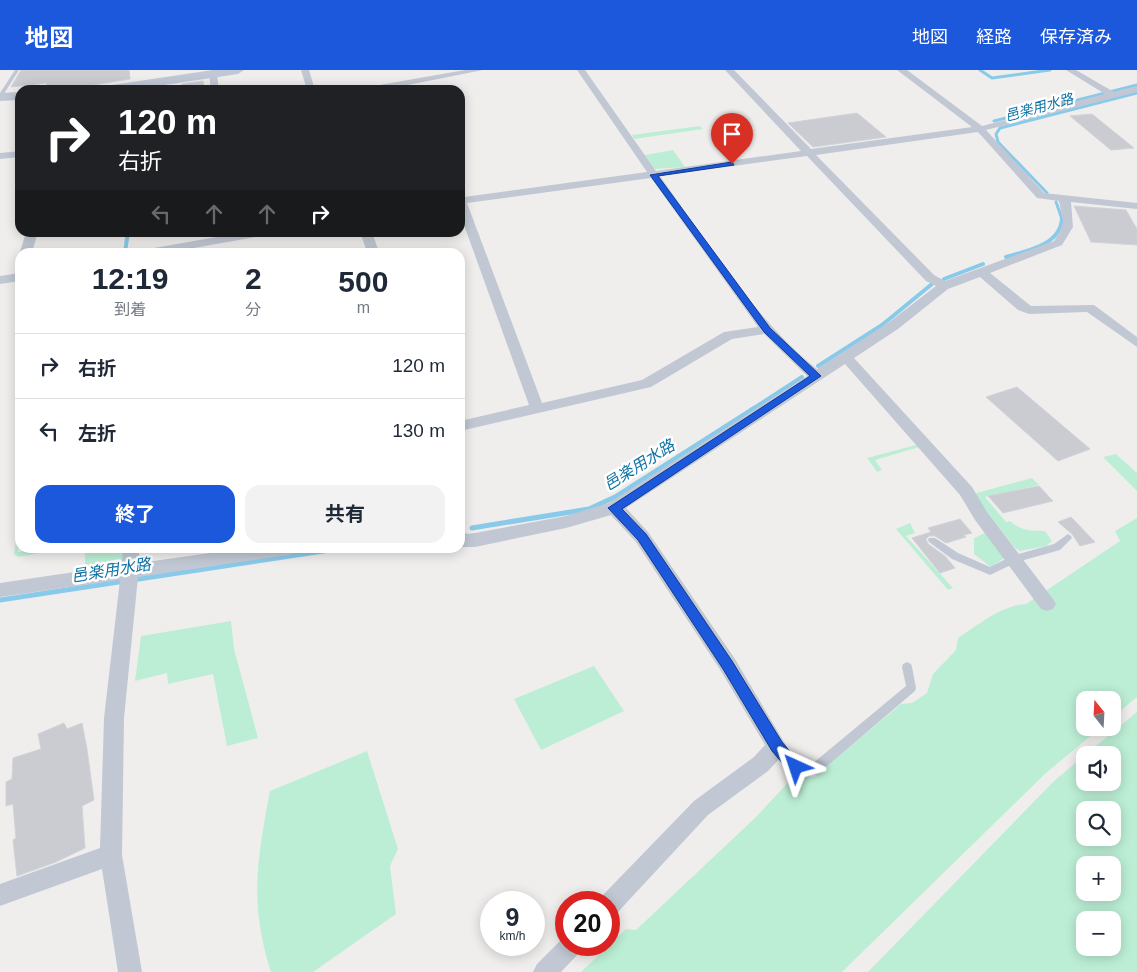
<!DOCTYPE html>
<html lang="ja">
<head>
<meta charset="utf-8">
<style>
  :root { --surface:#fff; --page:#f2f2f3; --text:#1f2937; --muted:#747a83; --line:#e0e1e3; --accent:#1c58dc }
  body { margin:0; font-family:Helvetica,"Noto Sans JP",sans-serif; background:var(--page); color:var(--text); height:100vh; display:flex; flex-direction:column; font-size:19px; white-space:nowrap }
  * { box-sizing:border-box; margin:0 }
  p { font-size:16px; color:var(--muted) }
  .icon { flex:none; width:28px; height:28px; fill:none; stroke:currentColor; stroke-width:2; stroke-linecap:round; stroke-linejoin:round }
  .map { position:relative; flex:1; overflow:hidden }
  .sheet { position:absolute; left:15px; top:178px; width:450px; height:305px; display:flex; flex-direction:column; background:var(--surface); border-radius:15px; box-shadow:0 2px 12px #0003 }
  .sheet>* { flex:none }
  .guide { position:absolute; left:15px; top:15px; width:450px; height:152px; border-radius:15px; box-shadow:0 2px 12px #0003; background:#202124; color:#fff; overflow:hidden }
  .needle { width:32px; rotate:342deg }
  .tools { position:absolute; left:1076px; top:621px; display:grid; gap:10px }
  .tools a { display:grid; place-items:center; width:45px; height:45px; border-radius:10px; background:var(--surface); box-shadow:0 2px 12px #0003; font-size:25px }
  .speed { position:absolute; left:480px; top:821px; display:flex; gap:10px; font-size:25px; font-weight:700; text-align:center }
  .speed>* { display:grid; place-content:center; width:65px; height:65px; border-radius:50%; background:var(--surface); box-shadow:0 2px 12px #0003; line-height:1 }
  .speed small { font-size:12px; font-weight:400 }
  .speed .limit { border:8px solid #d22; background:#fff; color:#111 }
  .pin { position:absolute; display:grid; place-items:center; width:42px; height:42px; color:#fff; margin:-51px -21px; border-radius:50% 50% 50% 0; rotate:-45deg; box-shadow:0 0 5px #0007 }
  .pin .icon { rotate:45deg }
  .me { position:absolute; width:55px; margin:-28px; rotate:318deg; stroke-linejoin:round; filter:drop-shadow(0 0 4px #0008) }
  .turn { display:flex; align-items:center; gap:18px; height:105px; padding:0 20px; font-size:22px }
  .turn .icon { width:65px; height:65px; stroke-width:2.5 }
  .turn b { display:block; font-size:35px; line-height:42px }
  .lanes { display:flex; align-items:center; height:48px; padding:0 20px; background:#0003; justify-content:center; gap:25px; direction:ltr }
  .lanes .off { opacity:.35 }
  .eta { display:flex; justify-content:space-evenly; align-items:center; height:85px; text-align:center }
  .eta b { font-size:30px; font-weight:700; line-height:35px }
  .button { display:flex; gap:10px; margin-top:auto; padding:10px 20px }
  .button a { flex:1; height:58px; border-radius:15px; background:var(--accent); color:#fff; font-size:20px; font-weight:700; line-height:58px; text-align:center }
  .button a+a { background:var(--page); color:var(--text) }
  ul { padding:0; list-style:none }
  li { display:flex; align-items:center; gap:15px; height:65px; padding:0 20px; border-top:1px solid var(--line) }
  li div { flex:1 }
  li b { display:block; font-size:19px }
  li em { font-style:normal }
  header { display:flex; align-items:center; gap:30px; box-sizing:border-box; height:70px; padding:0 25px; background:var(--accent); color:#fff }
  header strong { font-size:24px }
  nav { display:flex; gap:28px; margin-inline-start:auto; font-size:18px }
  .map>svg:first-child { display:block }
  .green { fill:#bceed5; fill-rule:evenodd }
  .lines { fill:none; stroke-linecap:round; stroke-linejoin:round }
  .stream-far2 { stroke:#89caea; stroke-width:3 }
  .stream-far1 { stroke:#89caea; stroke-width:4 }
  .stream { stroke:#89caea; stroke-width:5 }
  .building { fill:#caccd2; stroke:#d1d3d9 }
  .service { fill:#c1c8d3; fill-rule:evenodd }
  .minor { fill:#c1c8d3; fill-rule:evenodd }
  .secondary { fill:#c0c8d6; fill-rule:evenodd }
  .route { fill:#1c58dc; stroke:#12398f }
  .labels { text-anchor:middle; dominant-baseline:central; stroke-width:5; stroke-linejoin:round; paint-order:stroke }
  .far-water-label { font-size:14px; font-style:italic; fill:#0e73a5; stroke:#fff }
  .water-label { font-size:16px; font-style:italic; fill:#0e73a5; stroke:#fff }
</style>
</head>
<body>
<header>
<strong>地図</strong>
<nav><a>地図</a><a>経路</a><a>保存済み</a></nav>
</header>
<div class="map">
<svg width="1137" height="902" viewBox="0 0 1137 902">
  <rect width="100%" height="100%" fill="#f0eeed"/>
  <path class="green" d="M700,56L703,59L634,69L632,65Z
    M673,80L685,97L655,99L645,85Z
    M916,375L919,377L875,390L882,400L877,402L867,388Z
    M1116,384L1137,403V421L1103,387Z
    M1032,408L1039,415L985,427L1006,452L1010,451C1021,461 1030,461 1045,461L1052,471L1046,476L1020,481L1014,477L973,424Z
    M20,443L18,482L47,478H67L18,487L14,484Z
    M1137,448V627L1113,647L1112,630H1085V658H1100L1046,703L842,902H581L626,859L636,860L756,747L795,705L814,707L901,634L912,633L927,623L933,604L956,580L958,568C978,555 1002,535 1026,534L1120,471L1115,461Z
    M910,453L915,463L906,466L953,518L948,520L896,459Z
    M985,463L1006,487L991,497L974,484V468Z
    M85,478H123V491L85,498Z
    M231,551L234,579L258,668L227,676L213,604L168,614L167,603L135,611L141,566Z
    M594,596L624,641L541,680L514,629Z
    M1137,642V902H868L1054,711L1085,685V712H1112V685H1085ZM1085,740H1112V768H1085ZM1085,795H1112V822H1085ZM1085,850H1112V878H1085Z
    M367,681L398,779L390,796L396,844L313,902H271C249,833 257,790 270,721Z"/>
  <g class="lines">
    <path class="stream-far2" d="M980,0L992,8L1050,0
      M994,51L1137,15
      M1047,123L998,72L996,64L1000,58L1137,23
      M1056,132L1062,149"/>
    <path class="stream-far1" d="M125,182L128,162
      M144,182L155,180
      M1006,187C1027,181 1061,175 1062,148
      M944,209L983,194
      M818,296L882,255L932,214
      M751,340L802,307"/>
    <path class="stream" d="M472,458L589,439L615,427L753,339
      M0,530L343,478"/>
  </g>
  <path class="building" d="M21,0H129L130,9L68,19V16L45,19L47,13L11,17Z
    M203,11L205,20H182V14Z
    M857,43L886,67L813,77L788,53Z
    M1092,44L1134,78L1111,80L1070,46Z
    M1074,136L1126,140L1137,159V175L1091,172Z
    M1017,317L1090,379L1058,391L986,327Z
    M1039,416L1053,431L1003,443L988,426Z
    M1071,447L1095,472L1080,476L1072,464L1058,452Z
    M960,449L972,463L964,465L966,467L946,473L935,466H929L926,469L928,474L945,486L955,498L940,503L912,468L931,462L928,458Z
    M64,653L67,659L82,653L87,679L94,730L82,736L85,778L56,792L17,806L13,770L16,768L13,734L6,736V712L12,709L13,688L41,679L38,664Z"/>
  <g class="lines">
    <path class="service" d="M15,0H19L2,27L0,28V23Z
      M1068,464L1071,466L1072,468L1060,480L1017,492L990,505L952,489L929,472L928,470L929,468H935L958,483L990,497L1012,486L1054,474Z
      M907,592L911,594L912,597L916,618L915,621L818,704L814,705L792,701L773,681L772,677L773,673L777,672L781,673L799,692L812,694L906,616L902,597L903,594Z"/>
    <path class="minor" d="M301,0H309L315,20H307Z
      M465,0H483L383,20H364L368,17Z
      M577,0H585L656,101L801,81L725,0H734L811,79L972,57L897,0H907L982,56L1105,24L1066,0H1076L1114,22L1137,16V22L986,60L1044,123L1137,133V139L1071,132L1073,157L1062,175L990,203L1031,236L1094,235L1137,267V277L1087,242L1029,244L1018,240L980,207L948,219L898,259L854,288L972,417L987,442L1053,529L1056,534L1053,539L1047,541L1041,539L975,450L960,425L845,294L626,438L648,462L735,589L787,677L784,684L768,701L708,745L617,843L609,846V832H599L601,827L694,731L754,687L765,675L721,601L636,472L611,445L566,458L475,477H460V459L467,464L475,463L566,446L609,433L807,306L764,264L732,269L651,317L460,361V351L529,335L460,144V126L464,127L647,102ZM978,62L1037,128L1059,131L1063,152L1060,162L1054,171L945,211L934,205L816,85ZM807,86L926,211L936,216L888,253L817,299C756,251 706,170 660,106ZM651,108L758,257L724,262L642,310L542,333L467,133Z
      M213,1L217,4L219,20H211L209,4Z
      M20,81V87L0,89V83Z
      M26,162H38L32,182H20Z
      M245,162H272L267,165L171,182H148L154,178Z
      M360,162H372L379,182H367Z
      M20,203V211L0,214V206Z
      M123,478H139V493L246,478H297L295,483L289,485L138,507L124,648L122,785L142,902H118L102,799L0,836V814L100,778L104,648L120,510L0,527V513L122,495Z
      M566,865V875H583L579,883L561,902H533L537,894Z"/>
    <path class="secondary" d="M213,0H244L238,4L131,20H98L105,16Z
      M20,22V30L0,31V23Z"/>
  </g>
  <path class="route" d="M732,92L734,95L658,106L770,258L821,306L622,439L646,464L732,591L782,672L803,697L801,702L796,704L790,702L772,681L723,599L638,470L608,438L810,306L764,262L650,105Z"/>
  <g class="labels">
    <g class="far-water-label">
      <text transform="translate(1039 37) rotate(-15)">邑楽用水路</text>
    </g>
    <g class="water-label">
      <text transform="translate(639 395) rotate(-32)">邑楽用水路</text>
      <text transform="translate(111 500) rotate(-9)">邑楽用水路</text>
    </g>
  </g>
</svg>
<div class="tools">
<a><svg class="needle" viewBox="-14 -14 28 28"><path d="M0-13l5 13h-10z" fill="#e53935"/><path d="M0 13l5-13h-10z" fill="#747a83"/></svg></a>
<a><svg class="icon" aria-label="sound" viewBox="0 0 24 24"><path d="M4 9h4l5-4v14l-5-4H4zM17 9q2 3 0 6"/></svg></a>
<a><svg class="icon" aria-label="search" viewBox="0 0 24 24"><circle cx="10" cy="10" r="6"/><path d="M15 15l6 6"/></svg></a>
<a>+</a>
<a>−</a>
</div>
<div class="speed"><div>9<small>km/h</small></div><div class="limit">20</div></div>
<div class="pin" style="left:732px;top:94px;background:#d93025"><svg class="icon" aria-label="arrive" viewBox="0 0 24 24"><path d="M6 21V4h12l-3 4 3 4H6"/></svg></div>
<svg class="me" style="left:796px;top:697px" viewBox="-20 -20 40 40"><path d="M0-17L14 15 0 8-14 15z" fill="#1c58dc" stroke="#fff" stroke-width="4"/></svg>
<div class="guide">
<div class="turn"><svg class="icon" aria-label="right" viewBox="0 0 24 24"><path d="M7 20v-9h11M14 6l5 5-5 5"/></svg><div><b>120 m</b>右折</div></div>
<div class="lanes"><svg class="icon off" aria-label="left" viewBox="0 0 24 24"><path d="M17 20v-9H6M10 6l-5 5 5 5"/></svg><svg class="icon off" aria-label="ahead" viewBox="0 0 24 24"><path d="M12 20V5M6 11l6-6 6 6"/></svg><svg class="icon off" aria-label="ahead" viewBox="0 0 24 24"><path d="M12 20V5M6 11l6-6 6 6"/></svg><svg class="icon" aria-label="right" viewBox="0 0 24 24"><path d="M7 20v-9h11M14 6l5 5-5 5"/></svg></div>
</div>
<section class="sheet">
<div class="eta">
<div><b>12:19</b><p>到着</p></div>
<div><b>2</b><p>分</p></div>
<div><b>500</b><p>m</p></div>
</div>
<ul>
<li><svg class="icon" aria-label="right" viewBox="0 0 24 24"><path d="M7 20v-9h11M14 6l5 5-5 5"/></svg><div><b>右折</b></div><em>120 m</em></li>
<li><svg class="icon" aria-label="left" viewBox="0 0 24 24"><path d="M17 20v-9H6M10 6l-5 5 5 5"/></svg><div><b>左折</b></div><em>130 m</em></li>
</ul>
<div class="button"><a>終了</a><a>共有</a></div>
</section>
</div>
</body>
</html>
